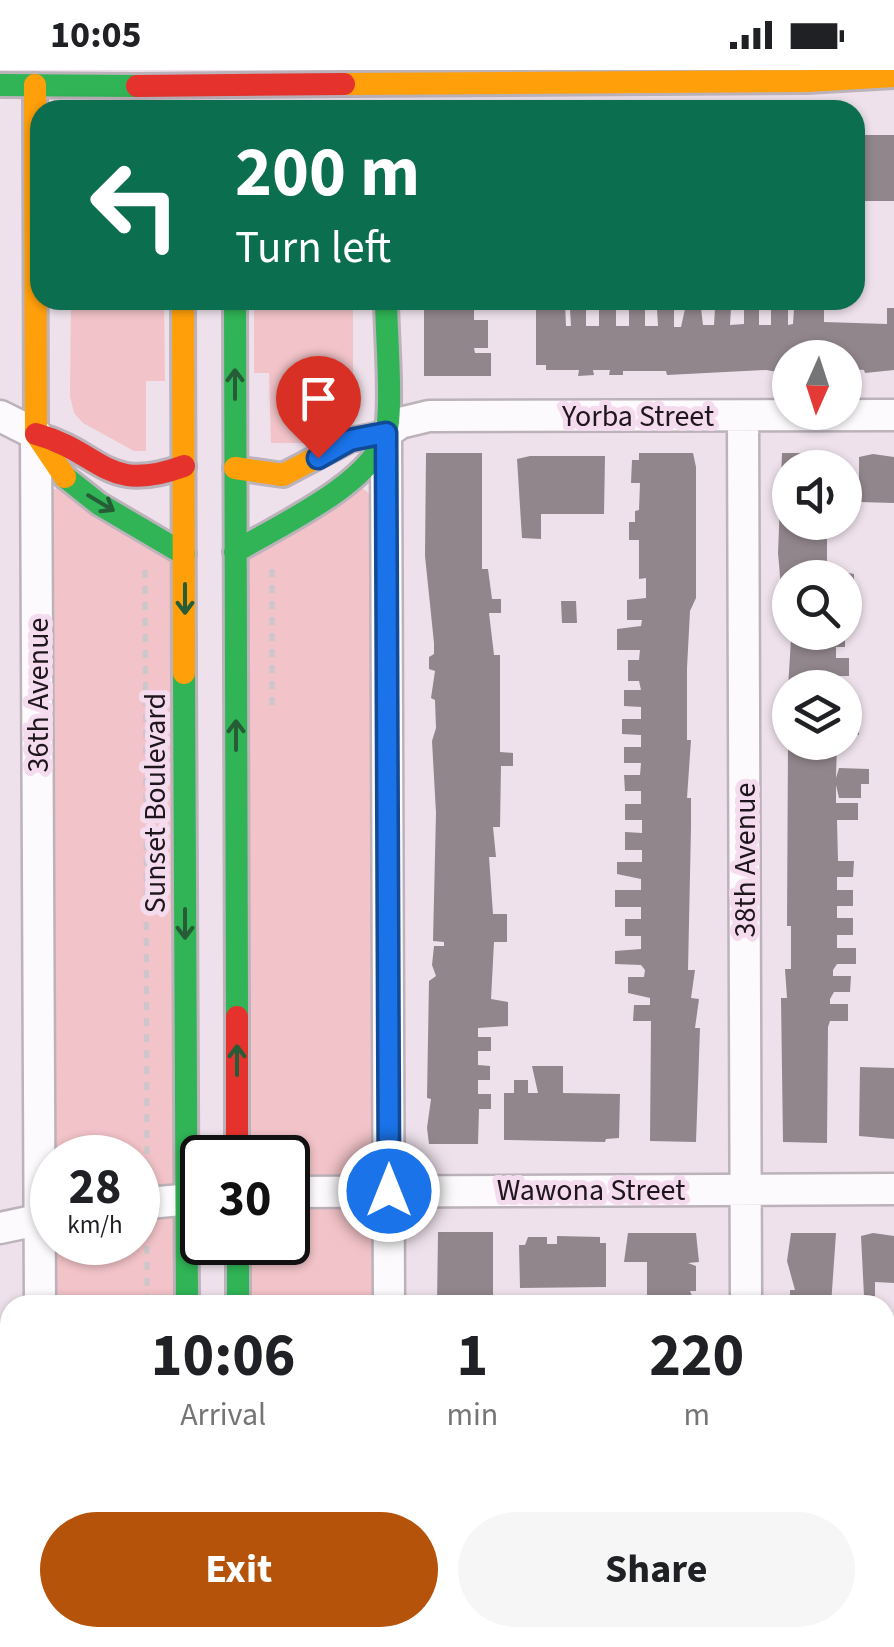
<!DOCTYPE html>
<html lang="en">
<head>
<meta charset="utf-8">
<style>
  :root { --surface:#fff; --page:#f6f6f6; --text:#202124; --muted:#757577; --accent:#b45309 }
  body { margin:0; font-family:"Source Sans 3",sans-serif; background:var(--page); color:var(--text); height:100vh; display:flex; flex-direction:column; font-size:38px; white-space:nowrap }
  * { box-sizing:border-box; margin:0 }
  p { font-size:32px; color:var(--muted) }
  .icon { flex:none; width:55px; height:55px; fill:none; stroke:currentColor; stroke-width:2; stroke-linecap:round; stroke-linejoin:round }
  .map { position:relative; flex:1; overflow:hidden }
  .sheet { position:absolute; left:0px; top:1225px; width:895px; height:352px; display:flex; flex-direction:column; background:var(--surface); border-radius:30px 30px 0 0; box-shadow:0 2px 8px #0004 }
  .sheet>* { flex:none }
  .hud { position:absolute; left:30px; top:30px; width:835px; height:210px; border-radius:30px; box-shadow:0 2px 8px #0004; background:#0b6e4f; color:#fff; overflow:hidden }
  .needle { width:65px; rotate:183deg }
  .tools { position:absolute; left:772px; top:270px; display:grid; gap:20px }
  .tools a { display:grid; place-items:center; width:90px; height:90px; border-radius:50%; background:var(--surface); box-shadow:0 2px 8px #0004; font-size:50px }
  .speed { position:absolute; left:30px; top:1065px; display:flex; gap:20px; font-size:50px; font-weight:700; text-align:center }
  .speed>* { display:grid; place-content:center; width:130px; height:130px; border-radius:50%; background:var(--surface); box-shadow:0 2px 8px #0004; line-height:1 }
  .speed small { font-size:25px; font-weight:400 }
  .speed .limit { border:5px solid #111; border-radius:15px; background:#fff; color:#111 }
  .pin { position:absolute; display:grid; place-items:center; width:85px; height:85px; color:#fff; margin:-102px -42px; border-radius:50% 50% 50% 0; rotate:-45deg; box-shadow:0 0 10px #0007 }
  .pin .icon { rotate:45deg }
  .me { position:absolute; width:110px; margin:-55px; rotate:0deg; stroke-linejoin:round; filter:drop-shadow(0 0 8px #0008) }
  .turn { display:flex; align-items:center; gap:35px; height:210px; padding:0 40px; font-size:45px }
  .turn .icon { width:130px; height:130px; stroke-width:2.5 }
  .turn b { display:block; font-size:70px; line-height:85px }
  .eta { display:flex; justify-content:space-evenly; align-items:center; height:170px; text-align:center }
  .eta b { font-size:60px; font-weight:700; line-height:70px }
  .cta { display:flex; gap:20px; margin-top:auto; padding:20px 40px }
  .cta a { flex:1; height:115px; border-radius:60px; background:var(--accent); color:#fff; font-size:40px; font-weight:700; line-height:115px; text-align:center }
  .cta a+a { background:var(--page); color:var(--text) }
  .status { display:flex; justify-content:space-between; align-items:center; height:70px; padding:0 50px; background:var(--surface); direction:ltr }
  .status svg { height:28px; fill:currentColor }
  .map>svg:first-child { display:block }
  .green { fill:#f2c3c8; fill-rule:evenodd }
  .building { fill:#91868c }
  .lines { fill:none; stroke-linecap:round; stroke-linejoin:round }
  .street-casing { stroke:#bcb2ba; stroke-width:35 }
  .fast-casing { stroke:#bcb2ba; stroke-width:28 }
  .slow-casing { stroke:#bcb2ba; stroke-width:28 }
  .jam-casing { stroke:#bcb2ba; stroke-width:28 }
  .path { stroke:#cbc7ca; stroke-width:5; stroke-dasharray:8 8; stroke-linecap:butt }
  .street { stroke:#fcfafc; stroke-width:30 }
  .fast { stroke:#30b455; stroke-width:22 }
  .slow { stroke:#ff9f0a; stroke-width:22 }
  .jam { stroke:#e5322d; stroke-width:22 }
  .jam-bridge-casing { stroke:#bcb2ba; stroke-width:28; stroke-linecap:butt }
  .jam-bridge { stroke:#e5322d; stroke-width:22 }
  .oneway { stroke:#265d36 }
  .route-casing { stroke:#114b97; stroke-width:25 }
  .route { stroke:#1a73e8; stroke-width:18 }
  .labels { text-anchor:middle; dominant-baseline:central; stroke-width:10; stroke-linejoin:round; paint-order:stroke }
  .street-label { font-size:30px; fill:#1e161c; stroke:#f4dbee }
</style>
</head>
<body>
<div class="status"><b>10:05</b><svg viewBox="0 0 49 12"><path d="M0 12V9h3v3zM5 12V6h3v6zM10 12V3h3v9zM15 12V0h3v12zM26 1h20v11H26zM47 4h2v5h-2z"/></svg></div>
<div class="map">
<svg width="894" height="1577" viewBox="0 0 894 1577">
  <rect width="100%" height="100%" fill="#eee1eb"/>
  <path class="green" d="M71,230H164L165,311H146V381H134L83,353L74,343L70,326Z
    M254,230H353V357L313,373H271L269,303H254Z
    M351,409L387,438L389,1235H238V1173L288,1172V1088L237,1087L235,482Z
    M57,419L184,484L187,1235H38L37,421ZM52,1088H138V1172H52Z
    M39,1568H188V1577H39Z
    M239,1568H390V1577H239Z"/>
  <path class="building" d="M855,65H894V131H855Z
    M424,230H474V250H488V278H474L475,283H491V306H424Z
    M687,230H700L703,255H714L715,238H731L730,255L744,254V238H759V255H771V239H788V255L793,254L794,239H801V230H818L817,239H824V252L887,254V238H894V300L865,303L864,300L852,299V304H845V288H790V304L766,300L667,305L666,301H623V305H609L610,300H593L594,305L578,306L579,300H546V295H536V236L565,233L566,256H571L570,239H586V256H599V239H616V256H629V239H645V256H658L657,239H674V257H681Z
    M426,383H482V499H488L492,529H501V543H489L494,585H500V682L513,683V696H501L500,757H493L496,787H489L493,844H507V872H494L491,929L508,932V956L478,958V967H491V981H478V995L490,996V1010H478V1024H491V1039H479L478,1074H429L427,1058L431,1029L427,1028L429,911L436,906L432,895L434,876H444V872L433,871L436,743L432,671L436,658L435,630L431,628L435,601L429,599V587L434,584V573L425,486Z
    M639,383H693L696,397V528L690,541L687,598V670H691L687,728H691V757L688,900H695L691,928L699,929L695,958H700L696,1072L650,1071L651,951H633L634,935H650V928L628,923V907H644L645,900L641,895L615,894V881L641,879V866H625V849H641V837H615V820H641V809L617,804V792H642V780H625V762L642,763V750H625V734H641V721H625L624,705H640L641,693H624V677H641V665L622,664V649H641V637L624,636V620H641L639,611H628V590H639L640,580H617V559L641,556L642,550H627V530L646,528V508L639,509V470H629V452H635V441L639,440L640,413H631L632,390H639Z
    M782,383H827V390H842V398H790V452H827V499L854,504V523H845V508H790V541H783L778,483Z
    M873,384L894,387V433L859,432V387Z
    M530,386H605L604,444H541V469L522,468L517,389Z
    M561,531H576L577,553H562Z
    M787,562H845V577H836V588H849V606H836V618H788L791,569Z
    M845,645H859V665L845,664Z
    M788,672H837L836,708L839,698L869,699V714H861V728H839L836,715V733H858V750H837L838,791H854L853,807H837V820H853V836H837V848H853V865H837V878H856V894H837L833,900V906H851L850,922H834L830,929V934H848V951H830L828,957L827,1073L783,1072L781,928H787L785,899H791V856H787Z
    M532,996H563V1023L620,1024L619,1068L606,1069L605,1072L504,1070V1023H514V1010H528V1023H538Z
    M860,997L894,998V1069L859,1066Z
    M438,1162H493V1235H437Z
    M628,1163H696L699,1192L688,1193L696,1196V1221H690L696,1235H647V1192H624Z
    M791,1163H836L831,1235H790V1220H795L787,1191Z
    M873,1163L894,1166V1213L875,1212V1226H864L861,1166Z
    M557,1166L600,1167V1173H606V1217L520,1218L519,1175H525L528,1167H547V1174H557Z
    M437,1568H510V1577H437Z
    M619,1568H693V1577H619Z
    M792,1568H832V1577H792Z"/>
  <g class="lines">
    <g class="street-casing">
      <path id="street" d="M0,346L36,364L40,1235
        M743,346L746,1235
        M288,1122L894,1119
        M138,1134L202,1128
        M0,1158L52,1147
        M389,1235L386,363L400,353L429,346L894,345
        M390,1568V1577
        M747,1568V1577
        M40,1577V1568"/>
    </g>
    <g class="fast-casing">
      <path id="fast" d="M0,15L137,16
        M235,230L237,947
        M65,407L99,434L184,484
        M235,482C277,456 373,414 386,363C393,338 386,260 386,230
        M184,603L187,1235
        M238,1172V1235
        M188,1568V1577"/>
    </g>
    <g class="slow-casing">
      <path id="slow" d="M344,14L807,11L894,6
        M35,15L36,364L65,407
        M183,230L184,603
        M235,398L283,405L350,370L386,363
        M239,1568V1577"/>
    </g>
    <g class="jam-casing">
      <path id="jam" d="M36,364C104,383 105,425 184,396
        M237,947V1088"/>
    </g>
    <path class="path" d="M145,500L147,1102
      M272,635V496
      M147,1160V1235
      M150,1568V1577"/>
    <use href="#street" class="street"/>
    <use href="#fast" class="fast"/>
    <use href="#slow" class="slow"/>
    <use href="#jam" class="jam"/>
    <g class="jam-bridge-casing">
      <path id="jam-bridge" d="M137,16L344,14"/>
    </g>
    <use href="#jam-bridge" class="jam-bridge"/>
  </g>
  <defs><path id="oneway-shaft" d="M-6 0H5M1.5-3L5.5 0L1.5 3" fill="none" stroke-width="1.6" stroke-linecap="round" stroke-linejoin="round" transform="scale(2.5)"/></defs>
  <g class="oneway">
    <use href="#oneway-shaft" transform="translate(235 314) rotate(-90)"/>
    <use href="#oneway-shaft" transform="translate(101 433) rotate(31)"/>
    <use href="#oneway-shaft" transform="translate(185 529) rotate(90)"/>
    <use href="#oneway-shaft" transform="translate(236 665) rotate(-90)"/>
    <use href="#oneway-shaft" transform="translate(185 854) rotate(90)"/>
    <use href="#oneway-shaft" transform="translate(237 990) rotate(-90)"/>
  </g>
  <g class="lines">
    <g class="route-casing">
      <path id="route" d="M318,388L350,370L386,363L389,1121"/>
    </g>
    <use href="#route" class="route"/>
  </g>
  <g class="labels">
    <g class="street-label">
      <text x="638" y="346">Yorba Street</text>
      <text transform="translate(38 625) rotate(-90)">36th Avenue</text>
      <text transform="translate(155 733) rotate(-90)">Sunset Boulevard</text>
      <text transform="translate(745 790) rotate(-90)">38th Avenue</text>
      <text x="591" y="1120">Wawona Street</text>
    </g>
  </g>
</svg>
<div class="tools">
<a><svg class="needle" viewBox="-14 -14 28 28"><path d="M0-13l5 13h-10z" fill="#e53935"/><path d="M0 13l5-13h-10z" fill="#757577"/></svg></a>
<a><svg class="icon" aria-label="sound" viewBox="0 0 24 24"><path d="M4 9h4l5-4v14l-5-4H4zM17 9q2 3 0 6"/></svg></a>
<a><svg class="icon" aria-label="search" viewBox="0 0 24 24"><circle cx="10" cy="10" r="6"/><path d="M15 15l6 6"/></svg></a>
<a><svg class="icon" aria-label="layers" viewBox="0 0 24 24"><path d="M12 4l9 5-9 5-9-5zM3 14l9 5 9-5"/></svg></a>
</div>
<div class="speed"><div>28<small>km/h</small></div><div class="limit">30</div></div>
<div class="pin" style="left:318px;top:388px;background:#d93025"><svg class="icon" aria-label="arrive" viewBox="0 0 24 24"><path d="M6 21V4h12l-3 4 3 4H6"/></svg></div>
<svg class="me" style="left:389px;top:1121px" viewBox="-20 -20 40 40"><circle r="17" fill="#1a73e8" stroke="#fff" stroke-width="3"/><path d="M0-11L8 9 0 5-8 9z" fill="#fff"/></svg>
<div class="hud">
<div class="turn"><svg class="icon" aria-label="left" viewBox="0 0 24 24"><path d="M17 20v-9H6M10 6l-5 5 5 5"/></svg><div><b>200 m</b>Turn left</div></div>
</div>
<section class="sheet">
<div class="eta">
<div><b>10:06</b><p>Arrival</p></div>
<div><b>1</b><p>min</p></div>
<div><b>220</b><p>m</p></div>
</div>
<div class="cta"><a>Exit</a><a>Share</a></div>
</section>
</div>
</body>
</html>
